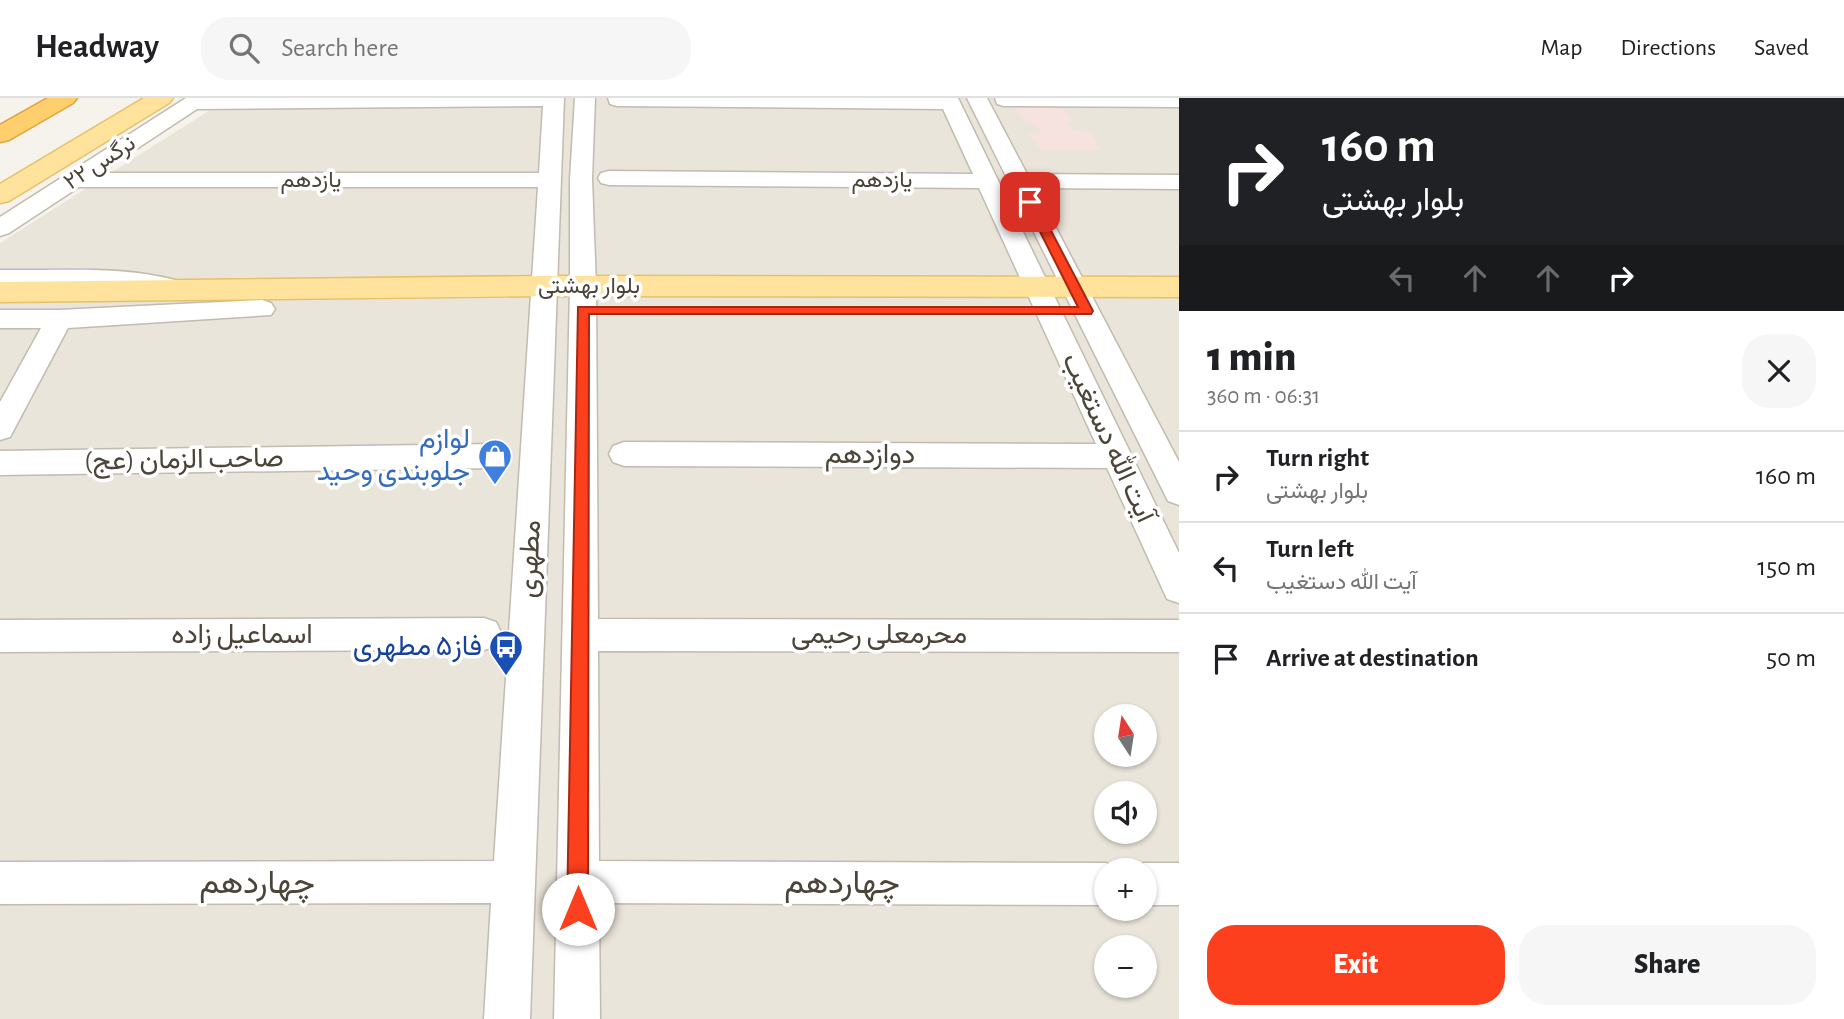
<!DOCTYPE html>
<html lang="en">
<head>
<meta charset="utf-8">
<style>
  :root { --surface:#fff; --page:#f6f6f6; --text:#202124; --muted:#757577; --line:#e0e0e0; --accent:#fc3f1d }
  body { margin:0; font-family:"Alegreya Sans",Vazirmatn,sans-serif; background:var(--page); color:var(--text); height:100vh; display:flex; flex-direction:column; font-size:26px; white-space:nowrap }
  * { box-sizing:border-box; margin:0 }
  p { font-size:23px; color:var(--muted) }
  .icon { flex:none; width:38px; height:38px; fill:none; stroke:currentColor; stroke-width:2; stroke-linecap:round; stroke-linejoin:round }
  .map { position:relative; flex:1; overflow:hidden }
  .sheet { display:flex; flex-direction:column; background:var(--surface); width:665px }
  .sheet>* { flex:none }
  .hud { background:#202124; color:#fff; overflow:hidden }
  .needle { width:46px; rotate:348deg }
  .controls { position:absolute; left:1094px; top:606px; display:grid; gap:14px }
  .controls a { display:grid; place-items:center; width:63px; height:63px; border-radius:50%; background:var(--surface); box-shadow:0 2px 5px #0004; font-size:35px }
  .pin { position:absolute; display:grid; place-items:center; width:60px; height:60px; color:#fff; margin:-30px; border-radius:14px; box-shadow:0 4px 10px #0006 }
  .me { position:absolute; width:77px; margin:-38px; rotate:0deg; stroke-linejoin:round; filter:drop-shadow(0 0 5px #0008) }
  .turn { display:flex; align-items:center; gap:24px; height:147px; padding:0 28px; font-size:32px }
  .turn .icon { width:91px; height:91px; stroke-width:2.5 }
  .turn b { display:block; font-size:49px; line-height:60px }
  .lanes { display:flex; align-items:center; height:66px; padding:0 28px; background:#0003; justify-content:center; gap:35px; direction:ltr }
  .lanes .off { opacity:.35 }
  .round { display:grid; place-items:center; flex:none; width:74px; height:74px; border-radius:28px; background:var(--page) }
  .head { display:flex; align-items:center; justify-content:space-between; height:119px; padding:0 28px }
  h1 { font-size:42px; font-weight:800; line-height:52px }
  .button { display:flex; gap:14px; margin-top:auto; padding:14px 28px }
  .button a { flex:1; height:80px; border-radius:28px; background:var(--accent); color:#fff; font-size:28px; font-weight:800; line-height:80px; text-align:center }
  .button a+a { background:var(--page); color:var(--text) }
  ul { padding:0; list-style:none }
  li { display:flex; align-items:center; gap:21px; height:91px; padding:0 28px; border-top:2px solid var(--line) }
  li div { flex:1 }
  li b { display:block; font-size:26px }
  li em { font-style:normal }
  header { display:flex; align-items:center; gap:42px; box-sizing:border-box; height:98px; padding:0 35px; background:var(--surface); border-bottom:2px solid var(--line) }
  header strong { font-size:33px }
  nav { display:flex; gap:38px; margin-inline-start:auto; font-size:24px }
  .search { width:490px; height:63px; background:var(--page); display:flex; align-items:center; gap:18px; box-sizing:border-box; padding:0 24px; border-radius:28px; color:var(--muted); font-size:26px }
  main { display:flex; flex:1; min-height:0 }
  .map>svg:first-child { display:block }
  .residential { fill:#eae5da; fill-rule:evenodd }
  .medical { fill:#f6e3e0 }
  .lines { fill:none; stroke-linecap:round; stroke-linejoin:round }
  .minor-casing { stroke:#c2bbae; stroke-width:3 }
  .major-casing { stroke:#e6c16a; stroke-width:3 }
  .highway-casing { stroke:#e0a43c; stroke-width:3 }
  .minor { fill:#fff; fill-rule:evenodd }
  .major { fill:#ffe39c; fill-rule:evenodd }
  .highway { fill:#ffcf6e; fill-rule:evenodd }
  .route { fill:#fc3f1d; stroke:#a42913; stroke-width:2 }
  .labels { text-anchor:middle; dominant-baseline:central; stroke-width:7; stroke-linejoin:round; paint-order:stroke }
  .far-street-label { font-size:23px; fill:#4b4439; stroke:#fff }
  .street-label { font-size:28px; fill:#4b4439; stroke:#fff }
  .shop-label { font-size:28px; fill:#366cbe; stroke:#fff; text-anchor:end }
  .transit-label { font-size:28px; fill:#164399; stroke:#fff; text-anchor:end }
  .near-street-label { font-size:33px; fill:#4b4439; stroke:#fff }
</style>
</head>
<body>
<header>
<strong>Headway</strong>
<div class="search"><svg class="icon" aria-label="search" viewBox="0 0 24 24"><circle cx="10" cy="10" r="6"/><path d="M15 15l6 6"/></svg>Search here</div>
<nav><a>Map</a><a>Directions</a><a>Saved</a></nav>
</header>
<main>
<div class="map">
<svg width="1179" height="921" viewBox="0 0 1179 921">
  <rect width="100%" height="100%" fill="#f6f3ec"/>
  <path class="residential" d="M229,0H1179V921H0V145ZM1106,618H1144V656H1106ZM1106,695H1144V733H1106ZM1106,772H1144V810H1106ZM1106,849H1144V887H1106Z"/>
  <path class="medical" d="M1015,9L1063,10L1074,25H1067L1074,33L1090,34L1101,52H1041L1028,34L1041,35L1037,27L1026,26Z"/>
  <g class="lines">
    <g class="minor-casing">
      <path id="minor" d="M564,0L530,921H484L491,805L0,806V764L494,763L538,89H79L9,135L0,138V119L186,0ZM543,8L539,75H100L197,11Z
        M575,0H595L592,81L596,188L598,521L1179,522V554L598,553L599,763L1106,765L1121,772H1106V807L599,805L600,921H554L570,188V81Z
        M608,0H958L1179,455V505L1167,501L1107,370L624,368L613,364L609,356L613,348L624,344L1096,346L979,90L609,87L601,85L598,80L601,75L609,73L973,76L943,11L617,8L610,6Z
        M967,0H987L1027,76L1179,77V91L1035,90L1179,364V407L1168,403Z
        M995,0H1179V9L1004,8L997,6Z
        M0,172C57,173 120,167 175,182L179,188L175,194L166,197L119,190L0,188Z
        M262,202L271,205L275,211L271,217L68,230L10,339L0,342V304L41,230H0V212H59Z
        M494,346L505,349L509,358L505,367L494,370L0,377V353Z
        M484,520L496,524L502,536L496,548L484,552L0,554V522Z
        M1144,765H1179V807H1144V772H1129Z"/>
    </g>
    <g class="major-casing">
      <path id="major" d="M144,0H173L169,5L9,103L0,105V86Z
        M544,178L1179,179V199L544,198L0,204V184Z"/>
    </g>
    <g class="highway-casing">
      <path id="highway" d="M48,0H77L73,5L9,42L0,44V27Z"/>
    </g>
    <use href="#minor" class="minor"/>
    <use href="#major" class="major"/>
    <use href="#highway" class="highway"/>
  </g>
  <path class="route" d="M1026,102L1036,104L1093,213L1091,216H589L588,811L585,818L578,821L570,818L567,811L578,209H1078L1025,104Z"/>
  <defs>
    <g id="shop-pin" transform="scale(1.75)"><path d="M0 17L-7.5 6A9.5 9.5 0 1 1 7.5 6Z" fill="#3f7fe0" stroke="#fff"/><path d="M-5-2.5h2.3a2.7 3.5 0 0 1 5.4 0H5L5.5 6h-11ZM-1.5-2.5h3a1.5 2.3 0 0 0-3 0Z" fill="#fff"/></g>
    <g id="bus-pin" transform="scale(1.75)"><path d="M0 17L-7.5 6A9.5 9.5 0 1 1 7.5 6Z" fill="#1a4fb4" stroke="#fff"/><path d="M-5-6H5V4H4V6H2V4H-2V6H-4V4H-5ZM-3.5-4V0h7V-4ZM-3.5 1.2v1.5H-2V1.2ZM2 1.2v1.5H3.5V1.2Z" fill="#fff"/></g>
  </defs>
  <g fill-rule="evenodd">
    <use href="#shop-pin" x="495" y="358"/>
    <use href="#bus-pin" x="506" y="549"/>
  </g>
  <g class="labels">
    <g class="far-street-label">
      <text transform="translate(100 65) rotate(-33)">نرگس ۲۲</text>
      <text x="311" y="82">یازدهم</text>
      <text x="882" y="82">یازدهم</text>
      <text x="589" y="188">بلوار بهشتی</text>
    </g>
    <g class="street-label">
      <text transform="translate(1108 340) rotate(65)">آیت الله دستغیب</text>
      <text x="870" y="357">دوازدهم</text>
      <text transform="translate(184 362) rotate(-1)">صاحب الزمان (عج)</text>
      <text transform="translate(530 461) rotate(-87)">مطهری</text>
      <text x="242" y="537">اسماعیل زاده</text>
      <text x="879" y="537">محرمعلی رحیمی</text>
    </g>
    <g class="shop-label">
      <text x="470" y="342">لوازم<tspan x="470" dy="32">جلوبندی وحید</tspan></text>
    </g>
    <g class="transit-label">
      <text x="482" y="549">فاز۵ مطهری</text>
    </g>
    <g class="near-street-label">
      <text x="257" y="785">چهاردهم</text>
      <text x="842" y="785">چهاردهم</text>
    </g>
  </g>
</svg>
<div class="controls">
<a><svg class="needle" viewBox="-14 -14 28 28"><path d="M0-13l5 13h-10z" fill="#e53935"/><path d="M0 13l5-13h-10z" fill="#757577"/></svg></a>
<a><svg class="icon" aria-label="sound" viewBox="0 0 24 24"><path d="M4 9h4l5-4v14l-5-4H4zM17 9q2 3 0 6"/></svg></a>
<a>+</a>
<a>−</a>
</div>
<div class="pin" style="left:1030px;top:104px;background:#d93025"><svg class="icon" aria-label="arrive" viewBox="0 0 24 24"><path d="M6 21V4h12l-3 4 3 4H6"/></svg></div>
<svg class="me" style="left:578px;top:811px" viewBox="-20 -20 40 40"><circle r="19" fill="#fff"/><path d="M0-13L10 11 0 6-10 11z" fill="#fc3f1d"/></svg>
</div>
<section class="sheet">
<div class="hud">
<div class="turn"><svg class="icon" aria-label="right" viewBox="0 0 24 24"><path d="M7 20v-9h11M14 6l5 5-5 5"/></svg><div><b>160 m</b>بلوار بهشتی</div></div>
<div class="lanes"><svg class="icon off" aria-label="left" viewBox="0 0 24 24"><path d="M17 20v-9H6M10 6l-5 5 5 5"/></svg><svg class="icon off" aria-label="ahead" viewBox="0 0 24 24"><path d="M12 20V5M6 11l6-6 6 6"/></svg><svg class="icon off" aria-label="ahead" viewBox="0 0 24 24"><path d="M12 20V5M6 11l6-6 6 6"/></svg><svg class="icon" aria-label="right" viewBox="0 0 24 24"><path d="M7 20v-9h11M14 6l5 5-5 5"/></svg></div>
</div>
<div class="head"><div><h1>1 min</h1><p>360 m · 06:31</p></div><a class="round"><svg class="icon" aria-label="close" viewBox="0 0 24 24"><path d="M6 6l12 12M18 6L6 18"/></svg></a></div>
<ul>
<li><svg class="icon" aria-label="right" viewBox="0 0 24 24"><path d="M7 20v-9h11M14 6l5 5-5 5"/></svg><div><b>Turn right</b><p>بلوار بهشتی</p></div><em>160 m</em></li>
<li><svg class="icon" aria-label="left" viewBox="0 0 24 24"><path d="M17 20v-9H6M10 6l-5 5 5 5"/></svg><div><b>Turn left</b><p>آیت الله دستغیب</p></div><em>150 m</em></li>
<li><svg class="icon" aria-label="arrive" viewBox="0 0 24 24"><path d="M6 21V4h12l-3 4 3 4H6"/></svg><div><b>Arrive at destination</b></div><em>50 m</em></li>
</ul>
<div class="button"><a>Exit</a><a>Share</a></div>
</section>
</main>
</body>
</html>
